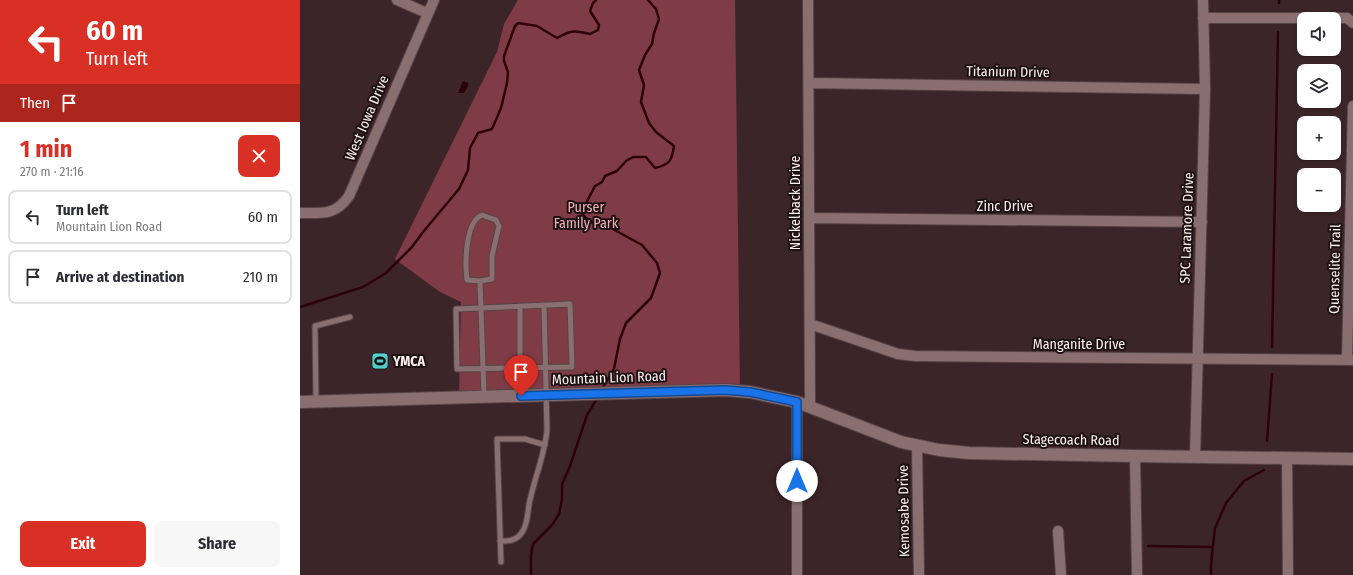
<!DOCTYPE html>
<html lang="en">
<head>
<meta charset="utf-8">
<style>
  :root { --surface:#fff; --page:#f7f7f7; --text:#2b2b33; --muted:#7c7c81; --line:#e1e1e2; --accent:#d93025 }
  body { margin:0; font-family:"Fira Sans Condensed",sans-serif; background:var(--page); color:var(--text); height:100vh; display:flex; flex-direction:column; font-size:15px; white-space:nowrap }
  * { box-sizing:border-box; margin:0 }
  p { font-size:13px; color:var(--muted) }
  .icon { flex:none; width:22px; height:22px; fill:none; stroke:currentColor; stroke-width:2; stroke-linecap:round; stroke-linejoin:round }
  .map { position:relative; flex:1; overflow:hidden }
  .drawer { display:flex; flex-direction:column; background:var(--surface); width:300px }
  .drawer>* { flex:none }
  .guide { background:#d93025; color:#fff; overflow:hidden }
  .buttons { position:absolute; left:997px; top:12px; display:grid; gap:8px }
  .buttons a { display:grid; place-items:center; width:44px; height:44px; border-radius:8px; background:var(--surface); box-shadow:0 1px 3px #0004; font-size:20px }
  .pin { position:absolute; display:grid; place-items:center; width:34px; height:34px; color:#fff; margin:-41px -17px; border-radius:50% 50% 50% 0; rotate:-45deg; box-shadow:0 0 4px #0007 }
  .pin .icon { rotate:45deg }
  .me { position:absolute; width:44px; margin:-22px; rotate:0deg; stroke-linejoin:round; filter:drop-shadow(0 0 3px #0008) }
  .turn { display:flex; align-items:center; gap:14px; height:84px; padding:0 20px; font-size:18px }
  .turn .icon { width:52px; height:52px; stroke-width:2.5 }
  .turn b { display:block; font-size:28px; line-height:34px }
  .then { display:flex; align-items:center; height:38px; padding:0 20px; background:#0003; gap:8px; font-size:15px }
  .round { display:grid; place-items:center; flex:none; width:42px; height:42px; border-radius:8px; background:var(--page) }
  .summary { display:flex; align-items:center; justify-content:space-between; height:68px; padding:0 20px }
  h1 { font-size:24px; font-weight:700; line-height:30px; color:var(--accent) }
  .button { display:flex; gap:8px; margin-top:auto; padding:8px 20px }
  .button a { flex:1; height:46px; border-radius:8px; background:var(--accent); color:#fff; font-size:16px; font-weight:700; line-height:46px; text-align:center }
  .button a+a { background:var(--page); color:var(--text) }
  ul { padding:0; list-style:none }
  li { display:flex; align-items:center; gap:12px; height:54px; margin:0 8px 6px; padding:0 12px; border:2px solid var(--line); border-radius:8px }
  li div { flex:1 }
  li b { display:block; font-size:15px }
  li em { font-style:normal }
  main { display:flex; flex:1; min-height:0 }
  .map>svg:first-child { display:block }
  .green { fill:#7f3c46 }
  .water { fill:#2d000a }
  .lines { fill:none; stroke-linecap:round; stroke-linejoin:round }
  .stream { stroke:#2d000a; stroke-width:2.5 }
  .service-casing { stroke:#574447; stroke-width:7 }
  .minor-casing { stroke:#574447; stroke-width:12 }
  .tertiary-casing { stroke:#574447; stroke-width:14 }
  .service { stroke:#8a6f71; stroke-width:5 }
  .minor { stroke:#8a6f71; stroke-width:10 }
  .tertiary { stroke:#8a6f71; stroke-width:12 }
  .route-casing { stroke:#114b97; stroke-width:10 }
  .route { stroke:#1a73e8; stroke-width:7 }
  .labels { text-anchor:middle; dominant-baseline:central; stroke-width:4; stroke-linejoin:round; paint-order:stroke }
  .street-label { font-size:14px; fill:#ffeff0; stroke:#1c1213 }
  .park-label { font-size:14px; fill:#f2b1b8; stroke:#1c1213 }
  .poi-label { font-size:14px; font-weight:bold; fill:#ffeff0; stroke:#1c1213; text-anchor:start }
</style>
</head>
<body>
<main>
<section class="drawer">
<div class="guide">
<div class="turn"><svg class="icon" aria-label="left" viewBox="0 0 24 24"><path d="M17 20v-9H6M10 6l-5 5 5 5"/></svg><div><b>60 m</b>Turn left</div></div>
<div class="then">Then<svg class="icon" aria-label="arrive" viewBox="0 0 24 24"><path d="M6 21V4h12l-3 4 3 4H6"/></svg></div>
</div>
<div class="summary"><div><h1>1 min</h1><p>270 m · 21:16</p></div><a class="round" style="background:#d93025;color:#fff"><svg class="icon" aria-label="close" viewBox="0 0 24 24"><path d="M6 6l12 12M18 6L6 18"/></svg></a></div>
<ul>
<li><svg class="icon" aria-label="left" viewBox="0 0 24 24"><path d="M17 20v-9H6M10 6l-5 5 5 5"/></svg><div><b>Turn left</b><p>Mountain Lion Road</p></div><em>60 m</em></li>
<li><svg class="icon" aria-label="arrive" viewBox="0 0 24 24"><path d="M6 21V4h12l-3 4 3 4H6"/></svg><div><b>Arrive at destination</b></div><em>210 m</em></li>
</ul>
<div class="button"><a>Exit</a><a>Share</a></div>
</section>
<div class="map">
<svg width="1053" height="575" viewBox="0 0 1053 575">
  <rect width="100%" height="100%" fill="#3c2528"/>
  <path class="green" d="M218,0H435L440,391L159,398L161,302L140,292L95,259L197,52L204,24Z"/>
  <path class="water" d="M163,81L168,83V86L164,93H158Z"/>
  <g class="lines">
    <path class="stream" d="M979,3V0
      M0,307L63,287L86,273L112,247L123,232L159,189L168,170L170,148L178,133L192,129L201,108L207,83L208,72L204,61V56L215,26L218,23L237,26L257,38C271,30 275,30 290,34L298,30L299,25L290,11L293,3L296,0
      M972,347L978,32
      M302,389L314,369L320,339L326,323L351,298L360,273L357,263L342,245L311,228L290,222L281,213L295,186L302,182L305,176L317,171L326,161L333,157H346L355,168C369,165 372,161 374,146L356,132L349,123L341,102L344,85L339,70L345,55L352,44L354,33L359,19L356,9L348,0
      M967,441L972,374
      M848,546L913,547
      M231,575V555L233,544L252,525L259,514L262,499V484L270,466L287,415L298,397
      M911,575V564L915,528L926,503L944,481L964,470"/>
    <g class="service-casing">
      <path id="service" d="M182,215L196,220L199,226L192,256V279L180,281L167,280C165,264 165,222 182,215Z
        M180,281L184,396
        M270,304L272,367L157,369L156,309Z
        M220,306V368
        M16,401L15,326L50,317
        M200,541C208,541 215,541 220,535C229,525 227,508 231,496C236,474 245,453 247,430L244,305
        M201,562L197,439H225L245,445"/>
    </g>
    <g class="minor-casing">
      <path id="minor" d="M97,0L127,13
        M508,0L510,407
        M903,18H1047L1053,23
        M509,83L905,89
        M0,213C22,213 35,216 49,196L134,0
        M509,218L902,222
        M510,324L598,354L615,356L1053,360
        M1047,360L1053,106
        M497,402V575
        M617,446L619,575
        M835,456L837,575
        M895,457L905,89L903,0
        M987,458L988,575
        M758,531L761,575"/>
    </g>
    <g class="tertiary-casing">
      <path id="tertiary" d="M0,402L425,390L450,392L497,402L601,442L639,450L669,453L835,456L1053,459"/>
    </g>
    <use href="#service" class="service"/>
    <use href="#minor" class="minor"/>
    <use href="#tertiary" class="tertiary"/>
  </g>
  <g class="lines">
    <g class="route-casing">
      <path id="route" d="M221,396L425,390L450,392L497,402V481"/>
    </g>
    <use href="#route" class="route"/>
  </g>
  <defs>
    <g id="stadium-square" transform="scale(0.9)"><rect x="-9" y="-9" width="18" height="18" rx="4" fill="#53cdc9" stroke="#1c1213"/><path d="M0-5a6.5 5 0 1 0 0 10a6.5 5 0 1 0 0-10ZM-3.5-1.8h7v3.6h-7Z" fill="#111"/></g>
  </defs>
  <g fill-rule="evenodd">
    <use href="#stadium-square" x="80" y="361"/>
  </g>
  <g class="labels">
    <g class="street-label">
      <text transform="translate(708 72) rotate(1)">Titanium Drive</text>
      <text transform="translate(67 118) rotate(-67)">West Iowa Drive</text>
      <text transform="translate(495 203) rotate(-90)">Nickelback Drive</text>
      <text x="705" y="206">Zinc Drive</text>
      <text transform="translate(887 228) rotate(-88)">SPC Laramore Drive</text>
      <text transform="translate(1035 269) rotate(-89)">Quenselite Trail</text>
      <text x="779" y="344">Manganite Drive</text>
      <text transform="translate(309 378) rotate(-2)">Mountain Lion Road</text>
      <text transform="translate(771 440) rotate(1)">Stagecoach Road</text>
      <text transform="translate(604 511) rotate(-91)">Kemosabe Drive</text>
    </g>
    <g class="park-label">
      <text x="286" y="207">Purser<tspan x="286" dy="16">Family Park</tspan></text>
    </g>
    <g class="poi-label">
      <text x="93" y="361">YMCA</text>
    </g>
  </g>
</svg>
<div class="buttons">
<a><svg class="icon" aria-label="sound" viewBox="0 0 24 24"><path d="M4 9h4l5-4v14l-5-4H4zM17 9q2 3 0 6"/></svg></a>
<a><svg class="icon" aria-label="layers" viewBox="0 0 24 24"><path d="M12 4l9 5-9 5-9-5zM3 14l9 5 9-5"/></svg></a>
<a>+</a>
<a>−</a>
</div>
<div class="pin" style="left:221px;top:396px;background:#d93025"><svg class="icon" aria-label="arrive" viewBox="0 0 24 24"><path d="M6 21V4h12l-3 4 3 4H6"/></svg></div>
<svg class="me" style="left:497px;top:481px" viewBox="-20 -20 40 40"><circle r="19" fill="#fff"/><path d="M0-13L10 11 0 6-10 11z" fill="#1a73e8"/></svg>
</div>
</main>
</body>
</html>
